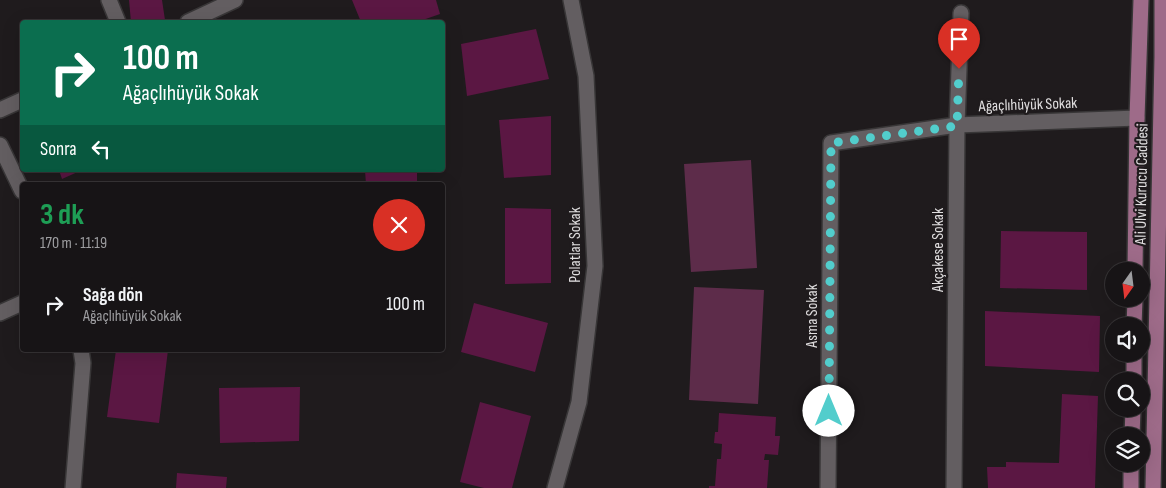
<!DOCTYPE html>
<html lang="tr">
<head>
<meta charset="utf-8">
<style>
  :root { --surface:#171416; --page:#201d1f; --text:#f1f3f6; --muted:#9e9ea1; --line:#363335 }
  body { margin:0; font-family:"Sofia Sans Condensed",sans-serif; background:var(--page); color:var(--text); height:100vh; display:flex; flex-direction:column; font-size:19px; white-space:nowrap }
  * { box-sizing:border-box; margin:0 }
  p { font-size:16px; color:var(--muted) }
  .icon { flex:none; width:28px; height:28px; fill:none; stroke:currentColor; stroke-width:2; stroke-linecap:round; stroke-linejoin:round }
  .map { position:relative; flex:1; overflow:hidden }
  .details { position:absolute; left:20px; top:182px; width:425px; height:170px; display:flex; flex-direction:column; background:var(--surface); border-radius:5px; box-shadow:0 5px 20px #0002,0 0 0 1px var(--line) }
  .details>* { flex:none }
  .hud { position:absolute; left:20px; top:20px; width:425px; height:152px; border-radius:5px; box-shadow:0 5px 20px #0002,0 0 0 1px var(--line); background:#0b6e4f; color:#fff; overflow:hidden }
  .needle { width:32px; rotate:194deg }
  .controls { position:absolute; left:1105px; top:262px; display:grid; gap:10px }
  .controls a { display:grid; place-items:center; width:45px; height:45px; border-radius:50%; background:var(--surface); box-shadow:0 5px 20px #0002,0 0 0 1px var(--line); font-size:25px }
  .pin { position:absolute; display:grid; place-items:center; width:42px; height:42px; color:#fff; margin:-51px -21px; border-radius:50% 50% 50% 0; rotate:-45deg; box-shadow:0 0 5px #0007 }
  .pin .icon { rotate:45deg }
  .me { position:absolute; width:55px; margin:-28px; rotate:0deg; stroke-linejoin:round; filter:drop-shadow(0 0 4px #0008) }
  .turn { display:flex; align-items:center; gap:18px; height:105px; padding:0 20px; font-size:22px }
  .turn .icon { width:65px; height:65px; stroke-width:2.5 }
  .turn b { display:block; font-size:35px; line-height:42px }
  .then { display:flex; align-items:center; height:48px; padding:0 20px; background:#0003; gap:10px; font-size:19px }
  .round { display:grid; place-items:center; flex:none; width:52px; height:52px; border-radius:26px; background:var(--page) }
  .headline { display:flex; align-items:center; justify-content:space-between; height:85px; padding:0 20px }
  h1 { font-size:30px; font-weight:700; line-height:38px; color:#1e9e55 }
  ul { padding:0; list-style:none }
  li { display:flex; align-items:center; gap:15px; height:75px; padding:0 20px }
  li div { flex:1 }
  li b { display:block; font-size:19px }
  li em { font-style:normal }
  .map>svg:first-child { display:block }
  .green { fill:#5d2c4a }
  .building { fill:#5b1743 }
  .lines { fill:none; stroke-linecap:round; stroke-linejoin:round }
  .minor-casing { stroke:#383637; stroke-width:18 }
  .major-casing { stroke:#383637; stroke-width:18 }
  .minor { stroke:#635e61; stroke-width:15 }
  .major { stroke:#9e6b89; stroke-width:15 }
  .route { stroke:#52cdcc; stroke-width:9; stroke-dasharray:0 16.2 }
  .labels { text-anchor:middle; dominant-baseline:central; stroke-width:4.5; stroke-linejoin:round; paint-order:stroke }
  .street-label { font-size:16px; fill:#e0dedf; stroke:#1f1b1d }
</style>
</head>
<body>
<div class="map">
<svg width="1166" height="488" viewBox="0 0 1166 488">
  <rect width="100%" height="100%" fill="#1f1b1d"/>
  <path class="green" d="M751,160L757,268L691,272L684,164Z
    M694,287L764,290L758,404L689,400Z"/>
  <path class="building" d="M129,0H162L165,20L131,22Z
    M352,0H436L440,14L417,22H361Z
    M536,29L549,79L467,96L461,44Z
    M551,116V175L504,178L499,120Z
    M59,170H82L62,179Z
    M365,170H417V185H366Z
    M505,208L551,209V283L505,284Z
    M1001,231L1087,232V290L1000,288Z
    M474,303L548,323L535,372L461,352Z
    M985,311L1100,316L1099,372L985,366Z
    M116,350H168L159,423L107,417Z
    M300,387L299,441L220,443L219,388Z
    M1062,394L1098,396L1095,488H988L987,467H1006V462L1059,463Z
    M480,402L531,416L512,488H484L460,482Z
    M719,413L776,417L775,436H780L778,455L765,454L764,460H769L767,488H709V486H715L717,459H721L722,444L714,443L715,432H718Z
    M177,473L227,477L226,488H176Z"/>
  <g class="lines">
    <g class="minor-casing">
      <path id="minor" d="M109,0L118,22
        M188,22L235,0
        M0,110L22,100
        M0,145L22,191
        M0,313L22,303
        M73,488L83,363L81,350
        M555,488L579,402L595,266L586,76L571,0
        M828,488L831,143L957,125L1137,118
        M954,488L957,125L961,13"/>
    </g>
    <g class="major-casing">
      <path id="major" d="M1135,271L1137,118L1141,0
        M1134,326L1135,299
        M1134,381V354
        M1132,436L1133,409
        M1131,488V464
        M1153,488L1162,57V0"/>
    </g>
    <use href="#minor" class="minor"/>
    <use href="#major" class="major"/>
  </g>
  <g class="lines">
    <path class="route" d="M829,411L831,143L957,126L959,69"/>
  </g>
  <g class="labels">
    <g class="street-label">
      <text transform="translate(1028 105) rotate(-2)">Ağaçlıhüyük Sokak</text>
      <text transform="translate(1142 184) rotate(-89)">Ali Ulvi Kurucu Caddesi</text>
      <text transform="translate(575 245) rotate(-90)">Polatlar Sokak</text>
      <text transform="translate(938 250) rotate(-90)">Akçakese Sokak</text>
      <text transform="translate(812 316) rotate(-90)">Asma Sokak</text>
    </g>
  </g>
</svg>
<div class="controls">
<a><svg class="needle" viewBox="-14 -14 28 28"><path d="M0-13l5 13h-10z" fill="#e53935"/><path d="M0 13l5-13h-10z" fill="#9e9ea1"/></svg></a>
<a><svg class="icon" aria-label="sound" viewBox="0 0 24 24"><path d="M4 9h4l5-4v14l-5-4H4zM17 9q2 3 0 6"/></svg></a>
<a><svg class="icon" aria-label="search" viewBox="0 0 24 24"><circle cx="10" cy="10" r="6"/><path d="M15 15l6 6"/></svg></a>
<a><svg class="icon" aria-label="layers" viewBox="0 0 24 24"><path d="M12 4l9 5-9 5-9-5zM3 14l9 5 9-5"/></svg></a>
</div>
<div class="pin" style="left:959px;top:69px;background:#d93025"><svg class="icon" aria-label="arrive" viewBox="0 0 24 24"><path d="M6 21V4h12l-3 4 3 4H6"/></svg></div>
<svg class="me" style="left:829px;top:411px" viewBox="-20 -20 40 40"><circle r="19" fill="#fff"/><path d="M0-13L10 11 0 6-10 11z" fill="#52cdcc"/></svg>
<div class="hud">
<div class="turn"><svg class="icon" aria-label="right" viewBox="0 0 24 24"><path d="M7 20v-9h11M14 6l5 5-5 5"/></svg><div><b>100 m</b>Ağaçlıhüyük Sokak</div></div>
<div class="then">Sonra<svg class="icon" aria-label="left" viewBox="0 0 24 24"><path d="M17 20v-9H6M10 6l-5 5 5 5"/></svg></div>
</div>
<section class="details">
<div class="headline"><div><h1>3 dk</h1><p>170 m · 11:19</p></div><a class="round" style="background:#d93025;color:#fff"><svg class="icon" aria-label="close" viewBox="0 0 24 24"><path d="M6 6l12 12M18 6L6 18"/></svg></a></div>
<ul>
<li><svg class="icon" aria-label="right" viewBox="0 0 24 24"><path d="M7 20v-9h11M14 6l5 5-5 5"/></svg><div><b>Sağa dön</b><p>Ağaçlıhüyük Sokak</p></div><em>100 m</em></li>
</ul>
</section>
</div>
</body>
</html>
